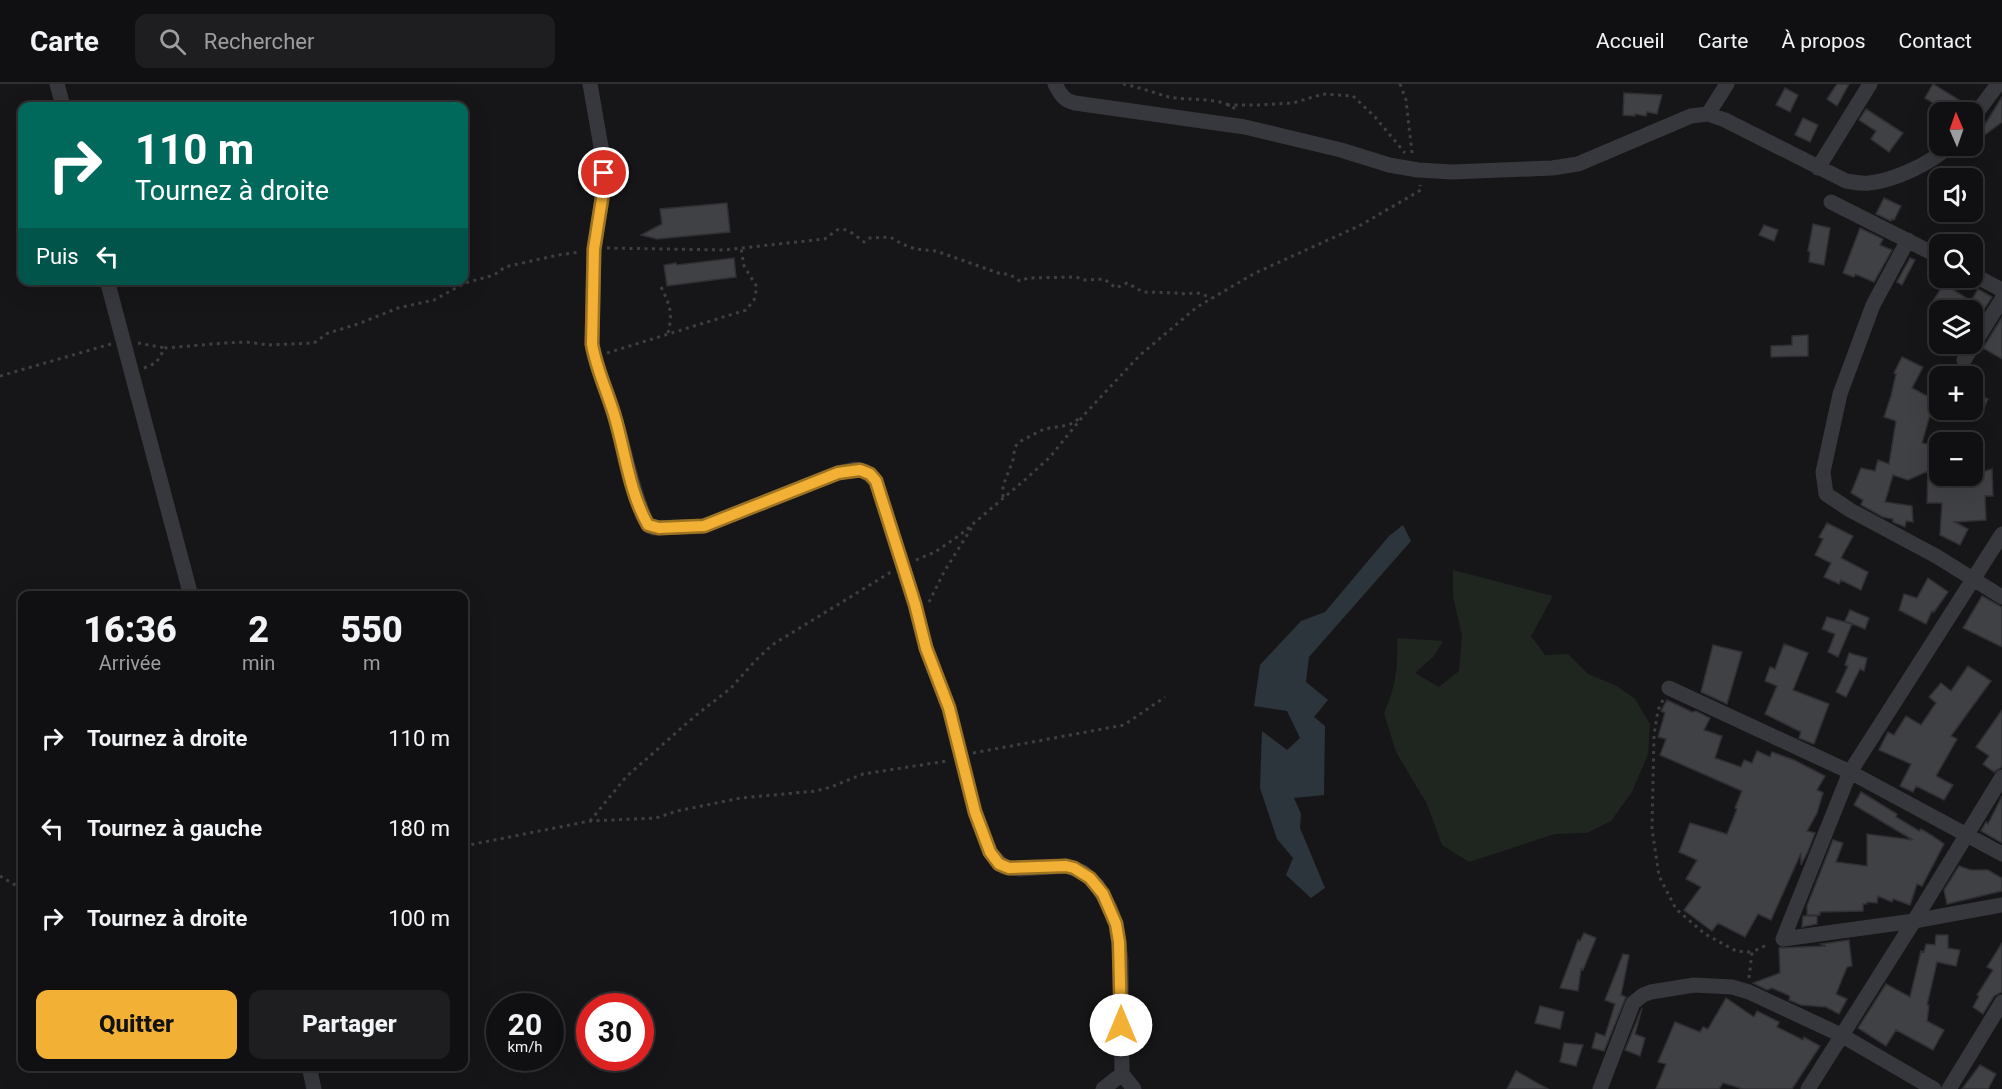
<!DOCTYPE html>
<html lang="fr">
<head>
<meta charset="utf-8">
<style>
  :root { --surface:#101012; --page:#1e1e20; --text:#f1f3f6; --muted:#9c9d9f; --line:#303032; --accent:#f2b134 }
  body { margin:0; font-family:Roboto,sans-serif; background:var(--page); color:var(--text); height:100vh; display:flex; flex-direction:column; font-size:22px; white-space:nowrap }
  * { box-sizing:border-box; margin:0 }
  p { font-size:20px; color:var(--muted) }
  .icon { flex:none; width:33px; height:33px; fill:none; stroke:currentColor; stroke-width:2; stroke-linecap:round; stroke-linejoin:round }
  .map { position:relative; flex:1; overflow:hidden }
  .drawer { position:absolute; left:18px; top:507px; width:450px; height:480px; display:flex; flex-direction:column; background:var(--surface); border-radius:12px; box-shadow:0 6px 24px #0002,0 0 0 2px var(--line) }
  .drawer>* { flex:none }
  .guide { position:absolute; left:18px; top:18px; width:450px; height:183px; border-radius:12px; box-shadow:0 6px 24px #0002,0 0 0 2px var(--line); background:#00695c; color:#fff; overflow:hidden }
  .needle { width:39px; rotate:358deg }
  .controls { position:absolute; left:1929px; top:18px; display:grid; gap:12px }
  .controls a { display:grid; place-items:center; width:54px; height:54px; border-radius:12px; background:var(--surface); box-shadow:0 6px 24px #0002,0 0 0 2px var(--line); font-size:30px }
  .speed { position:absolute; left:486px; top:909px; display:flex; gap:12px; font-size:30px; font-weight:700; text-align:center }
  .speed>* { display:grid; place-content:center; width:78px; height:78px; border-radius:50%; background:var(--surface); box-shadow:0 6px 24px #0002,0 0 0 2px var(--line); line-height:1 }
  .speed small { font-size:15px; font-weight:400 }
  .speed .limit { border:9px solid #d22; background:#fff; color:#111 }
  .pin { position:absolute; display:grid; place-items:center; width:51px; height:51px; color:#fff; margin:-26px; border:3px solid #fff; border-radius:50%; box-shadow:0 2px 6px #0007 }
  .me { position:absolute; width:66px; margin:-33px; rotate:0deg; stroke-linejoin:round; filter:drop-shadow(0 0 4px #0008) }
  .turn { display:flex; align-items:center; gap:21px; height:126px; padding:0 18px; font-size:27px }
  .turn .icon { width:78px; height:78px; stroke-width:2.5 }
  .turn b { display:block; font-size:42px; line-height:51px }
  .then { display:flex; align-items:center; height:57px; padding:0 18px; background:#0003; gap:12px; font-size:22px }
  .eta { display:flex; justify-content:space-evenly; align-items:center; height:102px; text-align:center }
  .eta b { font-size:36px; font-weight:800; line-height:42px }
  .button { display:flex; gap:12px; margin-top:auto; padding:12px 18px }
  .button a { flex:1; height:69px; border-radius:12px; background:var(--accent); color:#111; font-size:24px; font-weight:800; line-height:69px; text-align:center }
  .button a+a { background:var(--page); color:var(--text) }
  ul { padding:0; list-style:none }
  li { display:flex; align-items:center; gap:18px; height:90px; padding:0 18px }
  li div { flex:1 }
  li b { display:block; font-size:22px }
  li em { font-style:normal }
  header { display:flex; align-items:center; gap:36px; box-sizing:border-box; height:84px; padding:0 30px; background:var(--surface); border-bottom:2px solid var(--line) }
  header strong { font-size:28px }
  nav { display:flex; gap:33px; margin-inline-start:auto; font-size:21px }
  .search { width:420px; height:54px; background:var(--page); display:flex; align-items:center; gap:15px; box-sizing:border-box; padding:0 21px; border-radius:12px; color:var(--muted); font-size:22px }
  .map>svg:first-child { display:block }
  .green { fill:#1e261f }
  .water { fill:#2c353c }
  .building { fill:#404145; stroke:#303034; stroke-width:1.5 }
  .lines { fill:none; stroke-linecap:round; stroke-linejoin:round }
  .path { stroke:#3d3f44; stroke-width:3; stroke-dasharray:3 4.5; stroke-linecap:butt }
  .minor { stroke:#37383d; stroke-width:15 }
  .route-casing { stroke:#9d7322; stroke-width:15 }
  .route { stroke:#f2b134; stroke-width:10 }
</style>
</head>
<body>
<header>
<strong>Carte</strong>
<div class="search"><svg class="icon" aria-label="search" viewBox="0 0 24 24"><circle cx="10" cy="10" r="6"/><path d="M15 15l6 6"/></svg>Rechercher</div>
<nav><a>Accueil</a><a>Carte</a><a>À propos</a><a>Contact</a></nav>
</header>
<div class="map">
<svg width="2002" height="1005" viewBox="0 0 2002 1005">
  <rect width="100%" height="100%" fill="#161618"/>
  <path class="green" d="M1453,486L1553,512L1531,552L1545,571L1568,570L1588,590L1617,602L1635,615L1650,640L1648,670L1632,708L1611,737L1587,749L1555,750L1469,778L1442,761L1427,720L1396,668L1384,629C1396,602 1398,584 1397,554L1443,557L1434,572L1415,589L1439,603L1459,587L1462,551L1453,513Z"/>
  <path class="water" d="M1403,441L1411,457L1309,573L1306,598L1328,616L1314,633L1325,642L1324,711L1294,714L1301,730L1300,744L1325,804L1311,814L1286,791L1293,774L1277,755L1260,704L1262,647L1287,666L1300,654L1287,627L1254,622L1260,581L1301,537L1325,528L1389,452Z"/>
  <path class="building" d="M1837,0H1849L1837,22L1827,15Z
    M1933,0L1964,19L1958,28H1948L1925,14Z
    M1785,4L1798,11L1790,28L1776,21Z
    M1624,9L1662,11L1657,30L1647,28L1646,32L1635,30V32L1623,31Z
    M2002,13V38L1975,58H1974Z
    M1866,25L1903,49L1889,68L1871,55L1876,47L1859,36Z
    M1803,34L1818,41L1810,58L1795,51Z
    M1884,114L1901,122L1894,136L1892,135L1891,137L1876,130Z
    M727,119L730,148L657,155L641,151L662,140L660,125Z
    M1813,140L1830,144L1824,181L1809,178L1810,168L1808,167Z
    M1764,141L1778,146L1774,157L1759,151Z
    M1860,144L1883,155L1880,161L1892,166L1874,198L1855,190L1854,193L1843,189Z
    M734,174L736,193L667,202L664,181L676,179L677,181Z
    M1910,174L1915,176L1902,201L1897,198Z
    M1944,200L1971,217L1978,205L1992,213L1972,244V226H1949L1933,217Z
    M2002,233V275L1983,264Z
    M1808,251V272L1771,273V262L1792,261V252Z
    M1902,273L1923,283L1912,304L1940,319V326H1953L1959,329L1958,332L1931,327L1922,359L1936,362L1933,382L1940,381V395H1950L1963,401L1969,392L1992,385L1993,412H1985L1986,436L1955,438L1968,445L1960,461L1940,451L1942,419H1927L1928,387L1908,396L1893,391L1885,418L1912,422L1913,438L1906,437L1905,443L1893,438V435L1883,433L1861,421L1863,416L1851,409L1861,384L1875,387L1878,376L1889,380L1896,337L1884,333L1891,312L1896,290L1894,289Z
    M1972,309L1988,315L1983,326L1972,322Z
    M1827,439L1853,452L1841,474L1868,488L1861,506L1841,496L1839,500L1824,493L1831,479L1815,471L1823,455L1819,453Z
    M1928,494L1948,508L1934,528L1932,527L1926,540L1899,526L1904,510L1917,514Z
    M1982,512L2002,523V563L1963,544Z
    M1850,526L1869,534L1865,545L1845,537Z
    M1827,533L1852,540L1838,573L1828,568L1835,550L1822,545Z
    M1784,560L1808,569L1793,606L1829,620L1814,660L1799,654L1801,648L1765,630L1777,602L1765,597L1770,583L1775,585Z
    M1713,561L1742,568L1727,620L1701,608Z
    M1849,569L1867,574L1864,587L1860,585L1846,613L1836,608L1848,582L1845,581Z
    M1968,582L1991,597L1951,652L1957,655L1936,692L1953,701L1944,716L1916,702L1913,708L1900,702L1911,680L1879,666L1888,648L1894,651L1906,632L1921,641L1936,619L1929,613L1941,599L1951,607Z
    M1667,616L1692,628L1696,627L1710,634L1704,646L1722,652L1715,674L1741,683L1744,676L1752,679L1757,667L1770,673L1772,668L1794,676L1825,692L1817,706L1823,709L1817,729L1807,747L1815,749L1808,767L1801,781V769L1771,836L1758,830L1745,853L1718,839L1712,847L1684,826L1701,803L1686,795L1697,776L1679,768L1690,739L1727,750L1737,725L1735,724L1742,707L1660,671L1666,655L1658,653L1665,629L1661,627Z
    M2002,626V683L1994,688L1983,680L1989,672L1976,663Z
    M1861,708L1897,730L1896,733L1919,747L1921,745L1931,751L1944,760L1922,802L1917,800L1910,821L1893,815L1892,818L1878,812L1877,819L1867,818V820H1863V827L1820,828V831H1807V822L1833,756L1843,759L1836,778L1867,782V750L1913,756L1854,721Z
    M2002,712V759L1981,747L1986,738L1988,740Z
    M1959,782L1971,786H1988L2002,794V807L1947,820L1944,806Z
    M1803,832H1817V840L1802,843Z
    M1584,849L1596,854L1583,886L1581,885L1578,907L1560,904L1578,856L1580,857Z
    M1936,851H1948V864L1960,866L1956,882L1937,878L1927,921H1929L1927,937L1944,946L1933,966L1896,946L1886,962L1858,944L1886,900L1910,913L1921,867L1924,868L1926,860L1935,861Z
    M1849,856L1852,882L1847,883L1836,910L1847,915L1839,930L1826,923L1801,921L1789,916L1790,912L1772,904L1767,906L1753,899L1780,889L1779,864L1826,862L1821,860Z
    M2002,859V908L1994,912L1983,930L1973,923L1979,912L1977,911L1993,886L1987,883Z
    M1623,870L1629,871L1621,911L1626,913L1604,967L1592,964L1596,949L1605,952L1615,920L1605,916Z
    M1726,914L1754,933L1757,927L1779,938L1777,943L1803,956L1804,953L1820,962L1792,1005H1743L1723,999L1719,1005H1656L1666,980L1658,978L1675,938L1700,948L1703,943L1708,945Z
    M1540,922L1564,928L1560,945L1535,939Z
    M1642,924L1635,950L1645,954L1640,972L1625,966Z
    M1564,959L1583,961L1576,982L1560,978Z
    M1980,981L1996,990L1988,1005H1962Z
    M1516,987L1548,1005H1507Z"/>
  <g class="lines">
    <path class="path" d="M1123,0C1139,3 1154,9 1169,13C1188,17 1224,12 1237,27
      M1400,0L1406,16L1412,69
      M1227,21H1259L1293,19L1323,10L1353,12L1375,33L1405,69
      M607,164L724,166L824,155C829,153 832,149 837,146C846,142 857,153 864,158L870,154L890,153L902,160L915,165L936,167L1001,190H1009L1020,197L1028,194L1076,193L1085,196L1104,195L1116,204L1127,199L1143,208L1176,209L1179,210L1200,209L1211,214
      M661,203C670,221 673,229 668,249
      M138,259L165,264
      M607,269L746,226L754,216L757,203L744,182L741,164
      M144,284L156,279L165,264L225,259L247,258L268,261L314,259L328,249L358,240L398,224L434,216L465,199L494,191L505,183L558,171L580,168
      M0,292L111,260
      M1003,413V402L1013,376L1015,363L1019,358L1044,345L1069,341L1080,334
      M916,476L935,468L960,451L1027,394L1050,373L1084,331L1139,272L1197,223L1255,189L1359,142L1421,106L1420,101
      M929,518L944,488L972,443
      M1663,616L1658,626L1654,651L1652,745L1659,792L1676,825L1705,850L1736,867L1752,868
      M973,669L1124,641L1165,613
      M590,737L626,693L695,632L731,604L755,577L772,561L891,488
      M464,762L590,737L656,734L677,727L741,714L816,707L831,703L863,690L947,677
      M0,792L22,805
      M1749,894L1752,868L1769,860"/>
    <path class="minor" d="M57,0L63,22
      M590,0L604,80V102L594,165L592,260C596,284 607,307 614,331C625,366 631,403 646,437L649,442L654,444L704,442L838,389L855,385L865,387L876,397L915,521L926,564L949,624L975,728L990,768L1004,783L1020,785L1066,782L1083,788L1097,801L1110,824L1116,840L1121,876L1122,990L1134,1005
      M1055,0C1060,10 1064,17 1075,19L1245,43L1341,66L1389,81L1418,86L1452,88L1552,84L1578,80L1691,32L1708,30L1725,36L1846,97C1853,98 1861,100 1869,99C1893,97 1932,79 1949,62
      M1708,30L1727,0
      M1972,35L1998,0
      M1818,84L1870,0
      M1831,118L1940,173
      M1908,156L1873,221L1840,310L1823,388L1826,410L1850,426L1936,472L2002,513
      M1972,190L2002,206
      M107,196L191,512
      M1964,276L2002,215
      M2002,450L1850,688L1783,855L1914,837L2002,821
      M1669,604L1850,688L2002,770
      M309,982L314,1005
      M1103,1005L1122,990
      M1600,1005L1633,919L1643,911L1651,908L1694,901L1732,903L1749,908L1841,951L1934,1005
      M1808,1005L1914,837L2002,693
      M1949,1005L2002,918"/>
  </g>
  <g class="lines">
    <g class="route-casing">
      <path id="route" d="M604,89V102L594,165L592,260C596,284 607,307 614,330C625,366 629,408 648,441L659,444L704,442L838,389L860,386L870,390L876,397L915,520L926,564L949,624L975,728L990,768L999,780L1009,784L1066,782L1074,784L1090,794L1103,810L1116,840L1119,858L1121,941"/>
    </g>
    <use href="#route" class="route"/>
  </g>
</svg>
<div class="controls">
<a><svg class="needle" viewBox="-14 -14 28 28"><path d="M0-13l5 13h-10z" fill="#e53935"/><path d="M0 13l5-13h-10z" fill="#9c9d9f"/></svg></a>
<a><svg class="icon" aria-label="sound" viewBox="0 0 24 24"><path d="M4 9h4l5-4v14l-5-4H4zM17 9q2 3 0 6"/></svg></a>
<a><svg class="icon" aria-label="search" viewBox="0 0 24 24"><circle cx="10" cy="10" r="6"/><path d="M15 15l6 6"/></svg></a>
<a><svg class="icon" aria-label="layers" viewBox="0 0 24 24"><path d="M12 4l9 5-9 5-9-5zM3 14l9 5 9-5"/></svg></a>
<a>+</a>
<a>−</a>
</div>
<div class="speed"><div>20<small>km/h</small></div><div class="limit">30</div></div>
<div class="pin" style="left:604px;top:89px;background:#d93025"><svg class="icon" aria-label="arrive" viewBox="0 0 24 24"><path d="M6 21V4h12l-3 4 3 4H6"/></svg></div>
<svg class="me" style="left:1121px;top:941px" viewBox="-20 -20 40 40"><circle r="19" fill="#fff"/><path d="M0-13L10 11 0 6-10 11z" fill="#f2b134"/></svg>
<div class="guide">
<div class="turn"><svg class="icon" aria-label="right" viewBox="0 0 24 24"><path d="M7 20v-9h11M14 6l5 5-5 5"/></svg><div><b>110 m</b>Tournez à droite</div></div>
<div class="then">Puis<svg class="icon" aria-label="left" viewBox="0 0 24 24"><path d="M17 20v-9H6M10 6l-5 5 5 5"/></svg></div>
</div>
<section class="drawer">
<div class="eta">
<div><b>16:36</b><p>Arrivée</p></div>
<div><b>2</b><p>min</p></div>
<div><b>550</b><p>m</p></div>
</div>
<ul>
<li><svg class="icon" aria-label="right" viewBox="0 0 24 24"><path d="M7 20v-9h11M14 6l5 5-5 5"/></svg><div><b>Tournez à droite</b></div><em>110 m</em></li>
<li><svg class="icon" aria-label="left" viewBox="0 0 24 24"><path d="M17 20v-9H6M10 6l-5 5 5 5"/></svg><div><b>Tournez à gauche</b></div><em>180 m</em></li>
<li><svg class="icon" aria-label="right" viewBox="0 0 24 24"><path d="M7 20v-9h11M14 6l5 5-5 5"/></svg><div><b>Tournez à droite</b></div><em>100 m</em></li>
</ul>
<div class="button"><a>Quitter</a><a>Partager</a></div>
</section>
</div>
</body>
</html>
